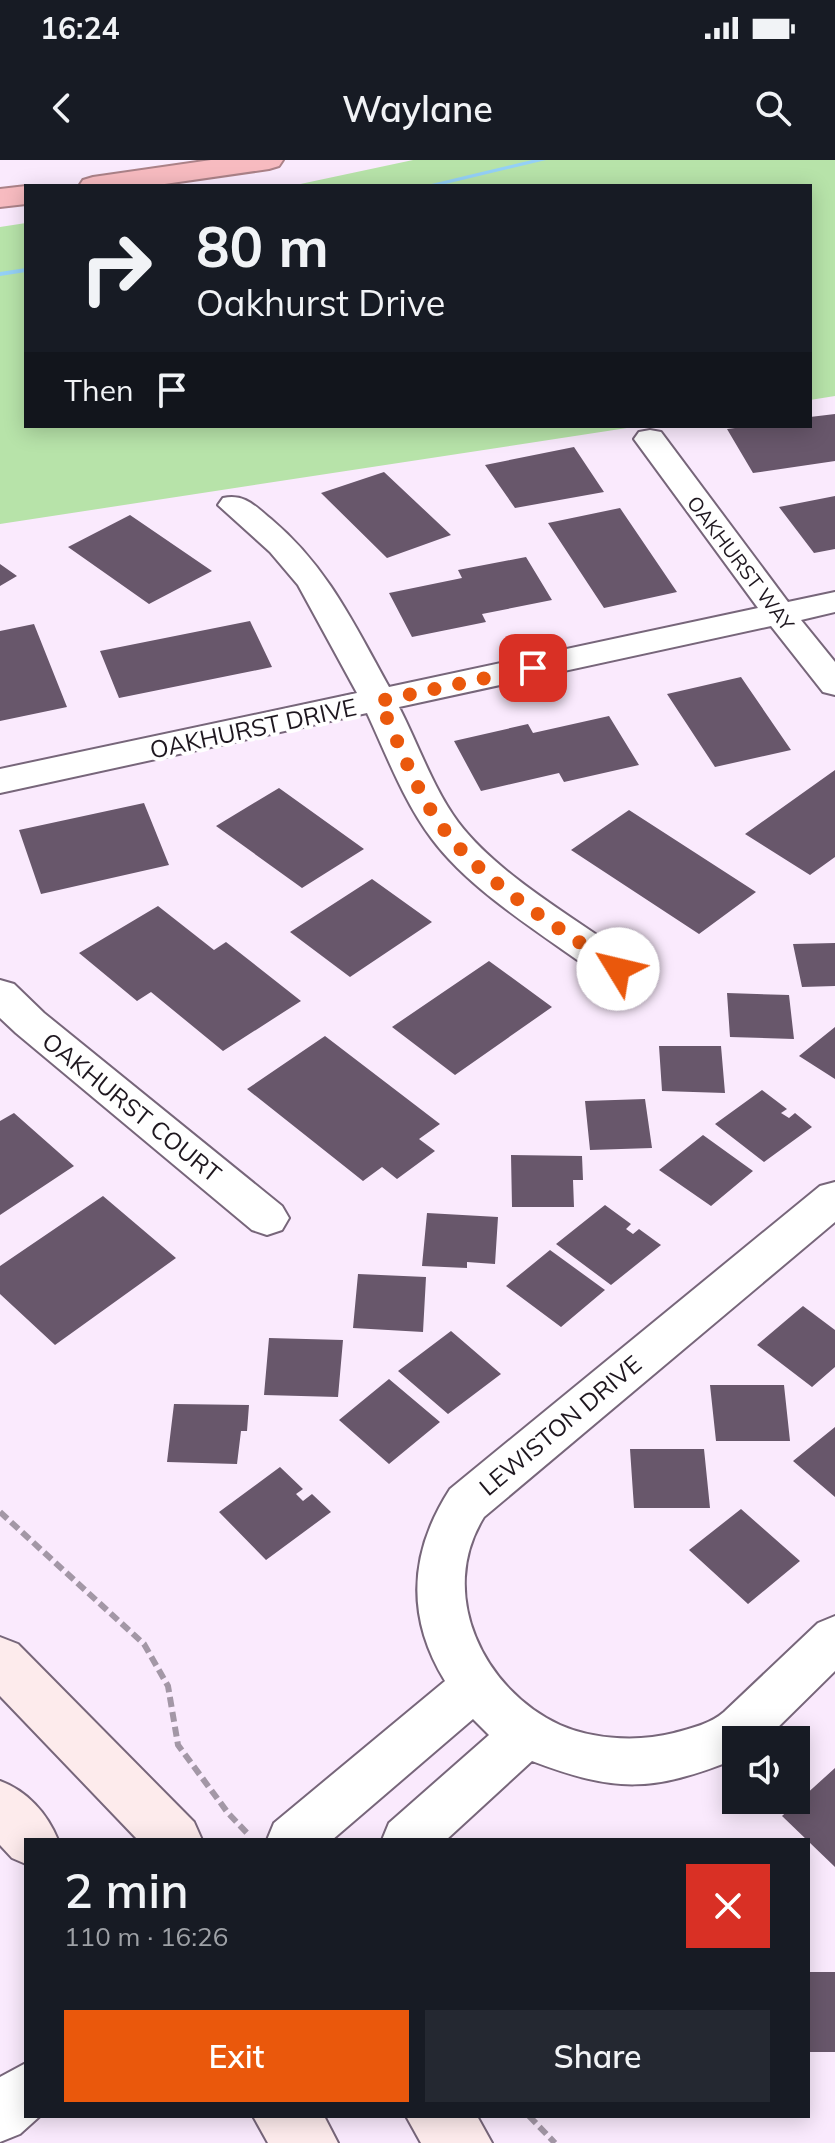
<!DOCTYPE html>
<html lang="en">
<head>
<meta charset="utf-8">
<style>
  :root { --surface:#171b24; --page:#242831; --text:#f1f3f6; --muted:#9ea1a6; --accent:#ea580c }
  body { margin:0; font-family:Mulish,sans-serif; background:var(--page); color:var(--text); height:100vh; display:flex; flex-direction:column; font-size:30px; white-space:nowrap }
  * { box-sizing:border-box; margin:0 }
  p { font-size:26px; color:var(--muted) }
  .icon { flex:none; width:44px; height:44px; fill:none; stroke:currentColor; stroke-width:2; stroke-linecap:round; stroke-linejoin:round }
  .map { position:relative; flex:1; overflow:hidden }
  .panel { position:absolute; left:24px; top:1678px; width:786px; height:280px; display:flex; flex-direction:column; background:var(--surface); border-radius:0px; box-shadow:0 4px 20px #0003 }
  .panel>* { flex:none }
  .top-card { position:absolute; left:24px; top:24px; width:788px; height:244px; border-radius:0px; box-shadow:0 4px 20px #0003; background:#171b24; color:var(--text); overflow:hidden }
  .controls { position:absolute; left:722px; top:1566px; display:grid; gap:16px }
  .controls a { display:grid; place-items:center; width:88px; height:88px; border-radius:0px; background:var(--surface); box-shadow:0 4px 20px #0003; font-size:40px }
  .pin { position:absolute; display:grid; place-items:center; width:68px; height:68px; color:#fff; margin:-34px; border-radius:16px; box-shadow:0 4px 12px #0006 }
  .me { position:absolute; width:88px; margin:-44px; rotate:306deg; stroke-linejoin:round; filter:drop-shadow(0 0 6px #0008) }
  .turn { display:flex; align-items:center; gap:28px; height:168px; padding:0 40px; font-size:36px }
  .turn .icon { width:104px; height:104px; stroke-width:2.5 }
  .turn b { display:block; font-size:56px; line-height:68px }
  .then { display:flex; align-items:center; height:76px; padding:0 40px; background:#0003; gap:16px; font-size:30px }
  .round { display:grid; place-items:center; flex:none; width:84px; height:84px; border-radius:0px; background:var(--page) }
  .overview { display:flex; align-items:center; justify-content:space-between; height:136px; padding:0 40px }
  h1 { font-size:48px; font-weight:600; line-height:60px }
  .cta { display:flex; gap:16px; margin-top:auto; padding:16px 40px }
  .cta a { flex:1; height:92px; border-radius:0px; background:var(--accent); color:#fff; font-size:32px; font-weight:600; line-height:92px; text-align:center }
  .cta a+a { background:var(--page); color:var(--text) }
  .status { display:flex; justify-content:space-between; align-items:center; height:56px; padding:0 40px; background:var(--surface); direction:ltr }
  .status svg { height:22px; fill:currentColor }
  header { display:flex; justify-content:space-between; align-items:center; height:104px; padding:0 40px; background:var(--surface); font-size:36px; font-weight:600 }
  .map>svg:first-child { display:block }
  .green { fill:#b7e3a9 }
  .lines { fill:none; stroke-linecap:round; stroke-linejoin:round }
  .stream { fill:#94d0f6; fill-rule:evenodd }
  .building { fill:#68576b }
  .minor-casing { stroke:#77667a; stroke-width:4 }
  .secondary-casing { stroke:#77667a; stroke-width:4 }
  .motorway-casing { stroke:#ab8288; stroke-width:4 }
  .path { stroke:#a397a6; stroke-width:6; stroke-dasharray:10 5; stroke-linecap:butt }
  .minor { fill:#fff; fill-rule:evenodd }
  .secondary { fill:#fdebec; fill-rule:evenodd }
  .motorway { fill:#f7bbc0; fill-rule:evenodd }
  .route { stroke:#ea580c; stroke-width:14; stroke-dasharray:0 25.2 }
  .labels { text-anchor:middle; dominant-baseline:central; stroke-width:8; stroke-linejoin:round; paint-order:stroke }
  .far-street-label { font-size:20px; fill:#1e171f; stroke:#fff }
  .street-label { font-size:24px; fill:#1e171f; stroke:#fff }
</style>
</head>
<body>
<div class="status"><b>16:24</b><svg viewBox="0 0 49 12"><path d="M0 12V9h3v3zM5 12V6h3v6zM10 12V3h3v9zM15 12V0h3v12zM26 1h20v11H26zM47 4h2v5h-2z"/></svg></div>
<header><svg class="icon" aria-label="back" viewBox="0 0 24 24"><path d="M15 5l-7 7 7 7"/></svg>Waylane<svg class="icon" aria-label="search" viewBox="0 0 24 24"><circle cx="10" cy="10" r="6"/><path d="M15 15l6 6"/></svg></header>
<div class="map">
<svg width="835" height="1983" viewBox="0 0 835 1983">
  <rect width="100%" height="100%" fill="#faeafd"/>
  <path class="green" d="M413,0H835V236L810,240V26H291Z
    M26,63V266H640L0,364V67Z"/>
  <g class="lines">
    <path class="stream" d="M532,0H546L437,26H423Z
      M26,108V112L0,116V112Z"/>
  </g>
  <path class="building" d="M835,254V301L753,313L727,269L751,266H810V257Z
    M574,287L604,332L515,348L485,305Z
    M384,312L451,375L387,398L321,333Z
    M835,336V389L814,393L779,347Z
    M620,348L677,432L604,448L548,363Z
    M130,355L212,411L149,444L68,387Z
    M526,397L552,440L482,454L486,462L412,477L389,433L462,418L458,410Z
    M0,404L17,416L0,426Z
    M250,461L272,507L119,538L100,491Z
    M34,464L67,547L0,561V471Z
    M741,517L791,590L715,607L667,534Z
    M609,556L639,605L564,622L559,613L481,631L454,581L528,564L533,573Z
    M835,610V697L810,715L745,674Z
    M279,628L364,689L302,728L216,666Z
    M144,643L169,705L41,734L19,670Z
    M629,650L756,732L699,774L571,690Z
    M372,719L432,762L350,817L290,772Z
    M158,746L214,790L226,782L301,841L223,891L151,832L137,841L79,793Z
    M835,783V826L802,827L793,784Z
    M489,801L552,847L455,915L392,867Z
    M727,833L789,835L794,879L730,877Z
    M835,867V919L799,896Z
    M325,876L440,964L419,979L435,991L397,1019L382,1007L363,1021L247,929Z
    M659,886H721L725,933L662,931Z
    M762,930L787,949L781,953L789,958L795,953L812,967L764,1002L715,964Z
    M645,939L652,988L590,990L585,941Z
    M14,953L74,1006L0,1055V961Z
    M703,975L753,1011L711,1046L659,1010Z
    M511,995L582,996L583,1020H573L574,1047H512Z
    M103,1036L176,1098L55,1185L0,1134V1106Z
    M605,1045L631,1064L626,1069L633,1074L639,1069L661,1085L611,1125L556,1084Z
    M427,1053L498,1057L495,1104L467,1102V1108L422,1106Z
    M550,1090L605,1130L561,1167L506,1126Z
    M358,1114L426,1117L423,1172L353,1168Z
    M803,1146L835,1170V1207L812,1227L757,1185Z
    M451,1171L501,1214L448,1254L398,1211Z
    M269,1178L343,1180L338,1237L264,1235Z
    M389,1219L440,1262L389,1304L339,1260Z
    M710,1225H784L790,1281H716Z
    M174,1244L249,1245L247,1271H241L237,1304L167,1302Z
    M835,1267V1337L793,1301Z
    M630,1289H704L710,1348H634Z
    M280,1307L303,1329L296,1334L303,1341L312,1334L331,1352L266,1400L219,1352Z
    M741,1349L800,1401L748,1444L689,1390Z
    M835,1608V1707L782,1656Z
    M808,1812H835V1892H808Z"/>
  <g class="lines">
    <g class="minor-casing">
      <path id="minor" d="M650,270L661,272L788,442L835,432V452L801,460L835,502V535L823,532L771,466L399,547C418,584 433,628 458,662C498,715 577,760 632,799L638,809L632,819L618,823L604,819C550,779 472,733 432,679C404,642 387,596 367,553L0,633V609L357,533L298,425L270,392L218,345L223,338C244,333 255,346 271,359C327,406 354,464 389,527L758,448L634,279L639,272Z
        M0,820L14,824L44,853L282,1046L289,1058L282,1070L267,1075L252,1070L16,873L0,858Z
        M835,1022V1062L484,1357C436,1434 484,1530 560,1565C594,1580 639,1582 674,1573C692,1568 710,1564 724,1552L818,1463L835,1456V1511L765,1580H736V1599C652,1632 617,1633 532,1601L446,1680H382L389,1663L489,1575L473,1559L332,1680H267L274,1663L445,1521C405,1456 410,1391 450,1329L820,1026Z
        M26,1903V1956H40L20,1974L0,1982V1917Z"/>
    </g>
    <g class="secondary-casing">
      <path id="secondary" d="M0,1477L18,1484L194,1662L202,1680H138L0,1536Z
        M0,1621C27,1631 47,1653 58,1680H26V1704L12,1698L0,1685Z
        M253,1956H324L338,1983H268Z
        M406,1956H477L492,1983H421Z"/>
    </g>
    <g class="motorway-casing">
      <path id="motorway" d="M211,0H283L279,6L269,9L151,26H79L83,20L93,17Z
        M26,26V44L0,47V29Z"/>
    </g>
    <path class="path" d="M0,1352L144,1484L168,1526L178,1585L228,1653L248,1674
      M529,1956L555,1983"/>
    <use href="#minor" class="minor"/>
    <use href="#secondary" class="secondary"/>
    <use href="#motorway" class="motorway"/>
  </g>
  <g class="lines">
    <path class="route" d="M533,508L379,541C400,584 416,634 446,672C490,729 560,767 618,809"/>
  </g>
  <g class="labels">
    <g class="far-street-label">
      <text transform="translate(741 403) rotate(53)">OAKHURST WAY</text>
    </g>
    <g class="street-label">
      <text transform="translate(253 568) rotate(-12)">OAKHURST DRIVE</text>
      <text transform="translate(132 947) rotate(39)">OAKHURST COURT</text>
      <text transform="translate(560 1265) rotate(-40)">LEWISTON DRIVE</text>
    </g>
  </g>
</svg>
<div class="controls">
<a><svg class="icon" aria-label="sound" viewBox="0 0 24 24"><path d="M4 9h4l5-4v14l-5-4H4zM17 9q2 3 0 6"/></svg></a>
</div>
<div class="pin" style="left:533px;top:508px;background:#d93025"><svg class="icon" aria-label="arrive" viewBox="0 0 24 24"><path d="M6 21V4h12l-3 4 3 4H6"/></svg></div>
<svg class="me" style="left:618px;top:809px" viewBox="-20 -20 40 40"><circle r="19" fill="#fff"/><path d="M0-13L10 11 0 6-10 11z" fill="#ea580c"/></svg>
<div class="top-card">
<div class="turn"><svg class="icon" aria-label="right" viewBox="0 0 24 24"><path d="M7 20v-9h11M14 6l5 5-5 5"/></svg><div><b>80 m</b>Oakhurst Drive</div></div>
<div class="then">Then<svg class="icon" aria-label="arrive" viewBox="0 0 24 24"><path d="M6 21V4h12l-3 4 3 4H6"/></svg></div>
</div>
<section class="panel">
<div class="overview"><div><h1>2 min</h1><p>110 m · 16:26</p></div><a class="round" style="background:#d93025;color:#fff"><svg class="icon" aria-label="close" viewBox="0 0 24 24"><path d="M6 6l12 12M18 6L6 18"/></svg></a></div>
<div class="cta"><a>Exit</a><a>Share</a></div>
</section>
</div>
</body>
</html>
